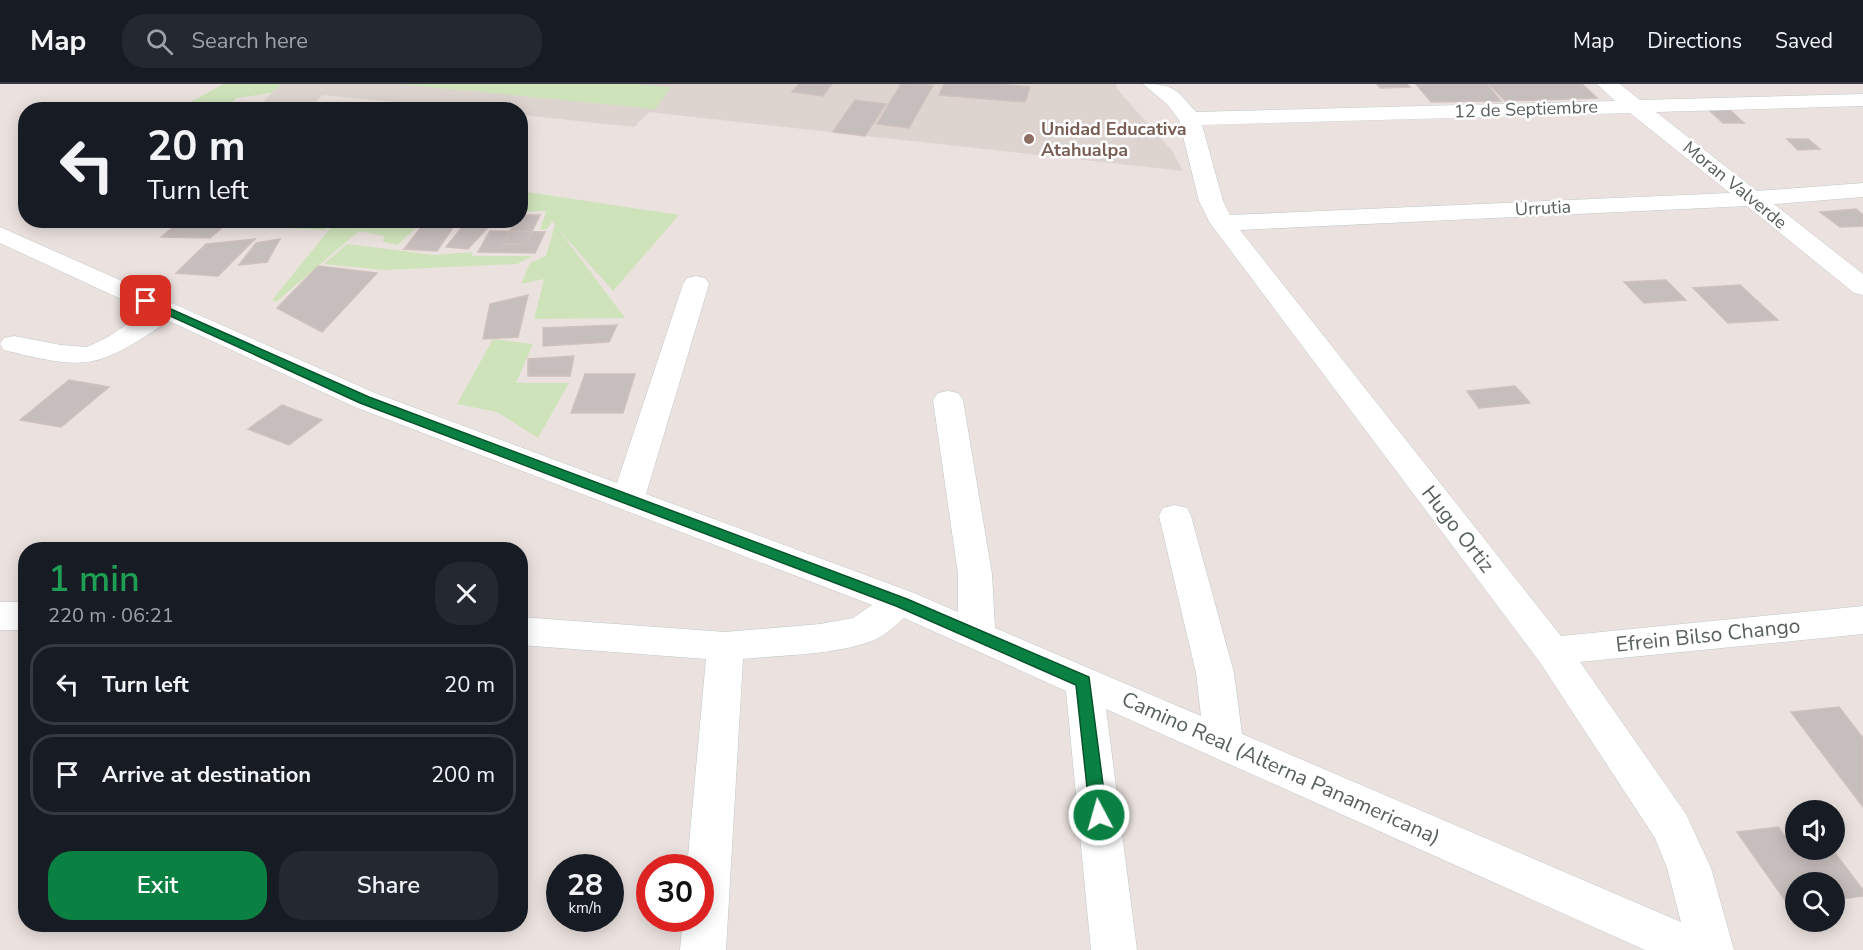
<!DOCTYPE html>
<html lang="en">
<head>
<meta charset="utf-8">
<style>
  :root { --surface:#171b24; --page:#242831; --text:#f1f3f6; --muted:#9ea1a6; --line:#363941; --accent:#0b8043 }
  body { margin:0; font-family:"Nunito Sans",sans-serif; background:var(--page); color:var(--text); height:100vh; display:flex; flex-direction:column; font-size:22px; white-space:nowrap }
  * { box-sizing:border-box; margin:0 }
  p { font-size:20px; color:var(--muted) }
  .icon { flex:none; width:33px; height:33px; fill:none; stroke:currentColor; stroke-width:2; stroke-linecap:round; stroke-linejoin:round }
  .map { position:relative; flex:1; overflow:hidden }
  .sheet { position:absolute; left:18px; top:458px; width:510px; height:390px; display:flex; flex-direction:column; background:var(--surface); border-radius:24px; box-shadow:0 3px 15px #0003 }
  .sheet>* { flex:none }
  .hud { position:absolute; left:18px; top:18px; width:510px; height:126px; border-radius:24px; box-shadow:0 3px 15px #0003; background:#171b24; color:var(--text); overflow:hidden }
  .buttons { position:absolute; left:1785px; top:716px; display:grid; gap:12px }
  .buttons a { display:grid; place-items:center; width:60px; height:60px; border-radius:50%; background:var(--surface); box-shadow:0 3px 15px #0003; font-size:30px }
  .speed { position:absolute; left:546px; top:770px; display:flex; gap:12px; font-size:30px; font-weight:700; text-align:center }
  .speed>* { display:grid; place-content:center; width:78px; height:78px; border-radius:50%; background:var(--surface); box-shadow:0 3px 15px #0003; line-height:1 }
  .speed small { font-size:15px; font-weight:400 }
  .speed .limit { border:9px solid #d22; background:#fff; color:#111 }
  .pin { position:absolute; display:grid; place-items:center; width:51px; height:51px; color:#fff; margin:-26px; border-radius:12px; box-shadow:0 3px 9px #0006 }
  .me { position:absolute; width:66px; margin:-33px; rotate:354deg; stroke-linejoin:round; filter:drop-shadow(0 0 4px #0008) }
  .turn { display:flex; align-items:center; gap:21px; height:126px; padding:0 30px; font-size:27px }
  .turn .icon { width:78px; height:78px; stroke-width:2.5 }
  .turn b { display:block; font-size:42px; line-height:51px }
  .round { display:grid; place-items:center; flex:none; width:63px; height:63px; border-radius:24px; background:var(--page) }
  .summary { display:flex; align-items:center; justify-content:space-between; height:102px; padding:0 30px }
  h1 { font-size:36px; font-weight:600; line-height:45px; color:#1e9e55 }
  .cta { display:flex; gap:12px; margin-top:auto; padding:12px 30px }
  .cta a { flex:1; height:69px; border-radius:24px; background:var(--accent); color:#fff; font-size:24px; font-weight:600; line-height:69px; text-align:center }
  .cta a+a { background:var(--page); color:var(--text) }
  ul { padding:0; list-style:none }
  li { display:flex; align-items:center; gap:18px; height:81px; margin:0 12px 9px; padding:0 18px; border:3px solid var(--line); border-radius:24px }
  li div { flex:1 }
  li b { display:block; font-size:22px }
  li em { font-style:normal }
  header { display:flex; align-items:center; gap:36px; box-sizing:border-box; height:84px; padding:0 30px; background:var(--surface); border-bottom:2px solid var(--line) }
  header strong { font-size:28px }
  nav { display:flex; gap:33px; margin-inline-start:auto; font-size:21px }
  .search { width:420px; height:54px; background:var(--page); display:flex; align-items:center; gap:15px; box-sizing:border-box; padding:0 21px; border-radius:24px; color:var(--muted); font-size:22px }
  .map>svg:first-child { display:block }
  .education { fill:#ddd4d0 }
  .green { fill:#cfe3ba }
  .building { fill:#c6bebc; stroke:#cfc1bd; stroke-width:1.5 }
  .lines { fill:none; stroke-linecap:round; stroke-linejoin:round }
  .minor-casing { stroke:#c1c7c8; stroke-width:1 }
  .minor { fill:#fff; fill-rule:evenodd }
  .route { fill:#0b8043; stroke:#07532c; stroke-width:1.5 }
  .education-dot { fill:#8d6e63; stroke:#fff; stroke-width:2 }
  .labels { text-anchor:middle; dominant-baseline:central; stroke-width:5; stroke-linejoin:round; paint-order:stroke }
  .far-street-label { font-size:18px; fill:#586060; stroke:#fff }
  .far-education-label { font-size:18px; font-weight:bold; fill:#785e54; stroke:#fff; text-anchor:start }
  .street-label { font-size:21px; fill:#586060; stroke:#fff }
</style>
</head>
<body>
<header>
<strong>Map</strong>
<div class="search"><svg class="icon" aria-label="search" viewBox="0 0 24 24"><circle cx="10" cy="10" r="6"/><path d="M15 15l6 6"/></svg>Search here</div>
<nav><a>Map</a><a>Directions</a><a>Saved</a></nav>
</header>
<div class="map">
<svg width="1863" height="866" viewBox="0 0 1863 866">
  <rect width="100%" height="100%" fill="#ebe2df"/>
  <path class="education" d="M281,0H1116L1117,5L1173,68L1183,87L649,28L634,43L521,31L520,26L464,25L323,11L307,25L255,26Z"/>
  <path class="green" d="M223,0H282L271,9L237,14L224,25H179Z
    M399,0H635L671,3L655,25Z
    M521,107L679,131L613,207L559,146L625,234L534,235L544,195L521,200L530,179L546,172L555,141L552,137L547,145L540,146L546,127L521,128Z
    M337,136L424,137L397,161L383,158L384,152L359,147L276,218L272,216Z
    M272,137V136L332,137L325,146L266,143Z
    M347,160L435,171L473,168L472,172H533L517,180L384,186L324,180Z
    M493,255L533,260L516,299H569L538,354L497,328L457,320Z"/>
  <path class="building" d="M799,0H832L823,12L792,8Z
    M901,0L933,1L909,44L877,40Z
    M944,0H996L1030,3L1025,18L939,11Z
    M1377,0H1407L1410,3L1380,4Z
    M1416,0H1487L1501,17L1431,18Z
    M1489,0H1582L1597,14L1505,17Z
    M855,16L886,20L865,52L833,48Z
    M1709,26H1730L1744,39H1723Z
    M1787,55H1808L1820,65L1798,66Z
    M1856,125L1863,131V142L1840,143L1820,128Z
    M520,131H540L526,160H503L516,136H520Z
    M182,136H231L210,154L161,153Z
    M464,141L489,142L468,165L446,163Z
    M422,142H454L437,167L404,165Z
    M490,147L545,148L535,169L478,168Z
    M255,155L218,192L176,189L206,160Z
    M280,155L267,178L239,181L256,159Z
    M318,182L377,189L322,248L277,224Z
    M1666,196L1686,216L1644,219L1624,198Z
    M1740,201L1778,236L1728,239L1693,204Z
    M528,211L518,253L483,255L490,220Z
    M617,241L609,258L543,262V244Z
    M574,272L570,292H528V275Z
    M585,290H635L623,329H571Z
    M69,296L109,303L61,343L20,336Z
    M1515,302L1530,319L1479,324L1467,307Z
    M282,321L322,336L289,361L248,345Z
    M1839,623L1863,654V723L1791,628Z
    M1778,743L1797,769L1832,765L1863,806V812L1834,816V798H1796V821L1789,822L1737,748Z"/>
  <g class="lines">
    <g class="minor-casing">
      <path id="minor" d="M1143,0C1174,0 1176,5 1196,28L1615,17L1597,0H1620L1640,16L1863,10V22L1656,28L1757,107L1863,99V113L1774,120L1863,190V211L1854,209L1747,122L1240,146L1561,552L1863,522V550L1580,578L1686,730L1711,784L1734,866H1645L1106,625L1137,866H1091L1066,607L904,534C895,542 884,552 874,556C838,571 782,571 743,575L726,866H680L683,834H700V783H687L706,575L520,561V533L725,548L820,540L853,534L872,521L355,323L169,237C96,285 89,287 4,266L0,260L4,254L14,252L61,261L87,263L108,253L147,227L0,159V143L375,309L617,399L683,200L687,194L696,192L705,194L709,200L646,410L914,509L958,528V490L933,316L938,309L948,307L958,309L963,316L992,490L995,544L1201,632L1196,589L1159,432L1163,424L1175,421L1187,424L1191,432L1234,589L1242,650L1681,838L1667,784L1655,754L1539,577L1210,139L1199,117L1179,36L1167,20ZM1630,29L1730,109L1230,131L1223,117L1202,41Z
        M0,518H26V546H0Z"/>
    </g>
    <use href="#minor" class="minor"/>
  </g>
  <path class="route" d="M146,214L369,313L907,515L1089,593L1107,731L1105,737L1099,739L1093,737L1090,731L1076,601L896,522L360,319L142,219L140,217Z"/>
  <circle class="education-dot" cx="1029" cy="55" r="6"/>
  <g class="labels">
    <g class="far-street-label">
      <text transform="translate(1526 25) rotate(-2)">12 de Septiembre</text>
      <text transform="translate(1735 101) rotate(39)">Moran Valverde</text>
      <text transform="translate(1543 124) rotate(-3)">Urrutia</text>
    </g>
    <g class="far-education-label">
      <text x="1041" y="45">Unidad Educativa<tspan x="1041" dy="21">Atahualpa</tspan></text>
    </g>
    <g class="street-label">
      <text transform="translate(1458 445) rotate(52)">Hugo Ortiz</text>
      <text transform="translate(1708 551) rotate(-6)">Efrein Bilso Chango</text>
      <text transform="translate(1281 684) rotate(24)">Camino Real (Alterna Panamericana)</text>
    </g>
  </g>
</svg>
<div class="buttons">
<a><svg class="icon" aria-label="sound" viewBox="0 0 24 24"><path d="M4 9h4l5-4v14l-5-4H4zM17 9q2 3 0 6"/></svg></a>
<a><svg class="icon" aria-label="search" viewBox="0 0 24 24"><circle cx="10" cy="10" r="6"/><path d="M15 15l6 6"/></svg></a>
</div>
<div class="speed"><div>28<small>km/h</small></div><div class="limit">30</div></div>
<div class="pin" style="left:146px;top:217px;background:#d93025"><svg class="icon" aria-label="arrive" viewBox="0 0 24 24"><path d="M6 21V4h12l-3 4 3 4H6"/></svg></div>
<svg class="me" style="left:1099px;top:731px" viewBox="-20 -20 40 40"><circle r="17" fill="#0b8043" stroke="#fff" stroke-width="3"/><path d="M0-11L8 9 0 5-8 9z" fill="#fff"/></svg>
<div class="hud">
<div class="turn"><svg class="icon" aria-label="left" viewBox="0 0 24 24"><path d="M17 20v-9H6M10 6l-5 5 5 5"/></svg><div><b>20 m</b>Turn left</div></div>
</div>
<section class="sheet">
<div class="summary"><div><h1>1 min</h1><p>220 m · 06:21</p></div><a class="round"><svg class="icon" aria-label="close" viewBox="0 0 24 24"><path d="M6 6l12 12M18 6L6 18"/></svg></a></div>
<ul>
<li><svg class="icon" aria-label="left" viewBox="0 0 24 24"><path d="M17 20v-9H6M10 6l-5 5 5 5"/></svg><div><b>Turn left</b></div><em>20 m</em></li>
<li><svg class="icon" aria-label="arrive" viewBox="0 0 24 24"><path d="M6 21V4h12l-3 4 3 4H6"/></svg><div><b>Arrive at destination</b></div><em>200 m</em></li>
</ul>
<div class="cta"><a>Exit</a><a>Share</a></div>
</section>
</div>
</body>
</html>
